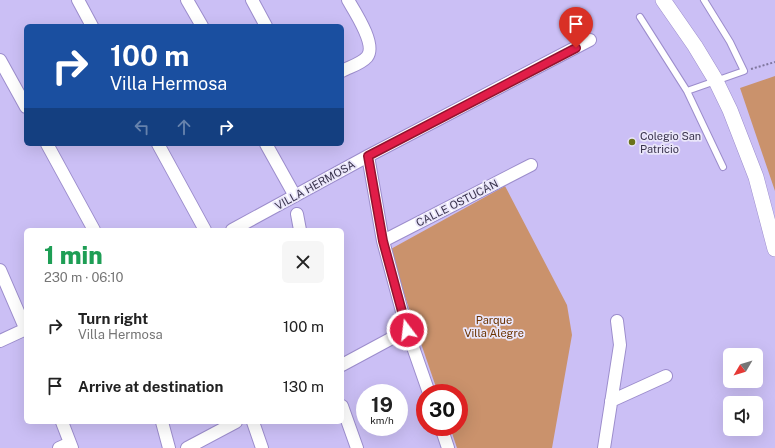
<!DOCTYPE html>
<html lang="en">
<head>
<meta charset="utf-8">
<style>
  :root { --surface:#fff; --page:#f6f6f6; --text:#222; --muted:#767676 }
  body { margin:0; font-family:"Public Sans",sans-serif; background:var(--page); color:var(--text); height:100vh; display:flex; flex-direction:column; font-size:15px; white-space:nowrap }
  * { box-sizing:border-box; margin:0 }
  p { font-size:13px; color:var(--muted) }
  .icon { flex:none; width:22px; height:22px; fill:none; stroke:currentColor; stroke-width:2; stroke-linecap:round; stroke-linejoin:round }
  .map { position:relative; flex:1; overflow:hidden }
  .drawer { position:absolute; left:24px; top:228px; width:320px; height:196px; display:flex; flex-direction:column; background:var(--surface); border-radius:6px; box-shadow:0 4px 16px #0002 }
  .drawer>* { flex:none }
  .top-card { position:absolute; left:24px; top:24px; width:320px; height:122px; border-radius:6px; box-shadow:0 4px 16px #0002; background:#1a4fa0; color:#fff; overflow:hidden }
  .needle { width:26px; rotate:232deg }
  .fabs { position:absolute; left:723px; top:348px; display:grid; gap:8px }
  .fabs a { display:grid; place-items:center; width:40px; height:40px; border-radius:6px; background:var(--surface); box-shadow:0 4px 16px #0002; font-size:20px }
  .speed { position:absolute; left:356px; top:384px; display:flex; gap:8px; font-size:20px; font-weight:700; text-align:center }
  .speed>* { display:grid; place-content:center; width:52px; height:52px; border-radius:50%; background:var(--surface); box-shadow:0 4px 16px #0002; line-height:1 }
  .speed small { font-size:10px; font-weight:400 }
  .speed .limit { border:6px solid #d22; background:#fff; color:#111 }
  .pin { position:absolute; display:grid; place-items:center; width:34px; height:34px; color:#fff; margin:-41px -17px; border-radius:50% 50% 50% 0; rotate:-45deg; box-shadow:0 0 4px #0007 }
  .pin .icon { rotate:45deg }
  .me { position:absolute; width:44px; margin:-22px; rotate:345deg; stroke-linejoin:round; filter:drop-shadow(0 0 3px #0008) }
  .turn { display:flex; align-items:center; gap:14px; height:84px; padding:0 20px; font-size:18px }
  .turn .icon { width:52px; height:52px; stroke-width:2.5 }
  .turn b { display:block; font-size:28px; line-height:34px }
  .lanes { display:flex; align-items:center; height:38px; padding:0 20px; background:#0003; justify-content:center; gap:20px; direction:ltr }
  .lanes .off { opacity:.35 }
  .round { display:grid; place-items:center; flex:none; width:42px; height:42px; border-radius:6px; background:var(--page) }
  .summary { display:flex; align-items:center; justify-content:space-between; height:68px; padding:0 20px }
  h1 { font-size:24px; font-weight:800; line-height:30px; color:#1e9e55 }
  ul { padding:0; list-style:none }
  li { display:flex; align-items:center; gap:12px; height:60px; padding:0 20px }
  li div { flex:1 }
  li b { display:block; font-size:15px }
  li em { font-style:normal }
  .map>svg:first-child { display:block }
  .green { fill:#ca926c }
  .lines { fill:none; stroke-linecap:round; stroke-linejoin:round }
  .service-casing { stroke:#9c8dcc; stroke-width:8 }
  .minor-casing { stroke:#9c8dcc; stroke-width:14 }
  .tertiary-casing { stroke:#9c8dcc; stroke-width:16 }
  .path { stroke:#7f769d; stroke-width:2; stroke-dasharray:2 2; stroke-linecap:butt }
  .service { stroke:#fff; stroke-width:6 }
  .minor { stroke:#fff; stroke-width:12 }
  .tertiary { stroke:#fff; stroke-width:15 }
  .route-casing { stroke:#92132f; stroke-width:10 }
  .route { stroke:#e11d48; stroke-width:7 }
  .poi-dot { fill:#6b731b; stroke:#eae6fa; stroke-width:1.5 }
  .labels { text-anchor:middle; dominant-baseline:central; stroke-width:3.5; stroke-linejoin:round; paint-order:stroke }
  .poi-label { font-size:11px; fill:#39334d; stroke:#eae6fa; text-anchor:start }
  .street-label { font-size:11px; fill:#39334d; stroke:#eae6fa }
  .park-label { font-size:11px; fill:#6b3300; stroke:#eae6fa }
</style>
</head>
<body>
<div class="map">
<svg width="775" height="448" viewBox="0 0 775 448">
  <rect width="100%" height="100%" fill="#cbbff5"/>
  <path class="green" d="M775,76V191L740,88Z
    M505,186L567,305L572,335L552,448H457L450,427H459V393H438L389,250Z"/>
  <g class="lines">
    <g class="service-casing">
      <path id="service" d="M640,17L687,91L723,167
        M687,91L744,71L730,42L704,0"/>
    </g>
    <g class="minor-casing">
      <path id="minor" d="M78,0L92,26
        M187,0L202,26
        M252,0L266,26
        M0,60L26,107
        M342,71C349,67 361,64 367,57C377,45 355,12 348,0
        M47,144L94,230
        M158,144L205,230
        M266,144L295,196
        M368,156L383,241L407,330L429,393
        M297,214L300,230
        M232,230L368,156L590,40
        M383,241L531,165
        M0,270L26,330
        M0,341L26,329
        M342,365L407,330
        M611,401L666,376
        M342,406L357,448
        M62,422L72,448
        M162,422L169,448
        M253,422L262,448
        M441,427L448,448
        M59,448L70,443
        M187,448L236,422
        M604,448L620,345L617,321"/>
    </g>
    <g class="tertiary-casing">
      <path id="tertiary" d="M663,0L695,46L715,79L730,110L756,177L775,249"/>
    </g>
    <path class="path" d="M751,69L775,62"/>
    <use href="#service" class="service"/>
    <use href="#minor" class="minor"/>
    <use href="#tertiary" class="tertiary"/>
  </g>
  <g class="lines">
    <g class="route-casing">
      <path id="route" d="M407,330L383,241L368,156L576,48"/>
    </g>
    <use href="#route" class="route"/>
  </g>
  <circle class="poi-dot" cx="632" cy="142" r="4"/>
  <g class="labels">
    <g class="poi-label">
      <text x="640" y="136">Colegio San<tspan x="640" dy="13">Patricio</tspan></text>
    </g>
    <g class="street-label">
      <text transform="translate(315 185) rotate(-29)">VILLA HERMOSA</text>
      <text transform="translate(457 203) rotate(-27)">CALLE OSTUCÁN</text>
    </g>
    <g class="park-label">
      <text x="494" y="320">Parque<tspan x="494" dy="13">Villa Alegre</tspan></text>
    </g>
  </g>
</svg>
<div class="fabs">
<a><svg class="needle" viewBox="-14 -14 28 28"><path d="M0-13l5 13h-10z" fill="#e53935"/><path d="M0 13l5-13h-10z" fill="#767676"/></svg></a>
<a><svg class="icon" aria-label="sound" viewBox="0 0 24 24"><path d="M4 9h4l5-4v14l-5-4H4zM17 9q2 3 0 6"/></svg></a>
</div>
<div class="speed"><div>19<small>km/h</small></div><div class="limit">30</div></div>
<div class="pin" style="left:576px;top:48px;background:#d93025"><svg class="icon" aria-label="arrive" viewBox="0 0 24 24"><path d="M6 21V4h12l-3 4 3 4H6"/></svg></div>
<svg class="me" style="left:407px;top:330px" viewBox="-20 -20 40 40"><circle r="17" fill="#e11d48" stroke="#fff" stroke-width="3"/><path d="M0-11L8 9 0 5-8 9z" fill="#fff"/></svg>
<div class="top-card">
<div class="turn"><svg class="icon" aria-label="right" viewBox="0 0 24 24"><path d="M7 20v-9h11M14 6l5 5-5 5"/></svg><div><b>100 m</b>Villa Hermosa</div></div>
<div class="lanes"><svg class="icon off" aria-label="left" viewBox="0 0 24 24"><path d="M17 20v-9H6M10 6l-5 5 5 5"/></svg><svg class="icon off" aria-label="ahead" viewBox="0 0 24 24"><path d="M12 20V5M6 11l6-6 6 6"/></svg><svg class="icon" aria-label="right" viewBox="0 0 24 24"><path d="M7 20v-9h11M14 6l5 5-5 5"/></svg></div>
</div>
<section class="drawer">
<div class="summary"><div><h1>1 min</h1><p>230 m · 06:10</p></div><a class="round"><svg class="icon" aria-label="close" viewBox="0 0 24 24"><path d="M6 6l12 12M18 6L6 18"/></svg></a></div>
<ul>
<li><svg class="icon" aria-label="right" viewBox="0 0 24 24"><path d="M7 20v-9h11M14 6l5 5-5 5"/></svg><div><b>Turn right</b><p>Villa Hermosa</p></div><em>100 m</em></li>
<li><svg class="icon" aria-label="arrive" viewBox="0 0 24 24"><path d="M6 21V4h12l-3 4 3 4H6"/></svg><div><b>Arrive at destination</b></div><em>130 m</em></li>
</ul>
</section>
</div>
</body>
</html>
